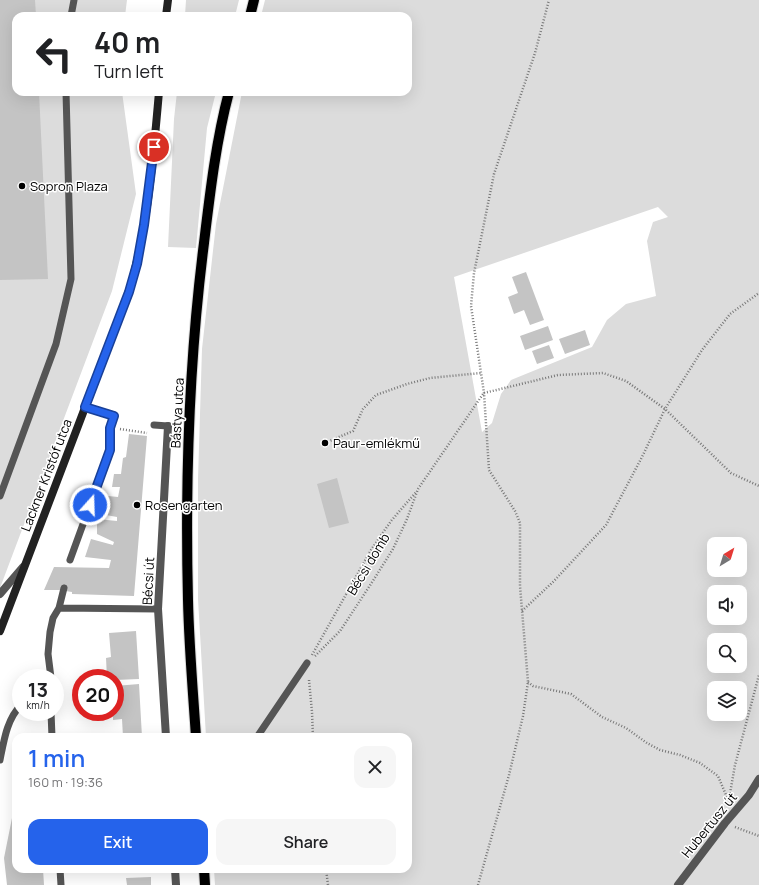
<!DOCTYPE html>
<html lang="en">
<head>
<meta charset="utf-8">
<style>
  :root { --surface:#fff; --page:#f6f6f6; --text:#202124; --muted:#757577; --accent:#2563eb }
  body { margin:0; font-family:Manrope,sans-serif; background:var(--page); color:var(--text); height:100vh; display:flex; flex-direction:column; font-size:15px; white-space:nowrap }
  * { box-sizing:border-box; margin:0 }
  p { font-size:13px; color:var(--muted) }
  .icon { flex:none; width:22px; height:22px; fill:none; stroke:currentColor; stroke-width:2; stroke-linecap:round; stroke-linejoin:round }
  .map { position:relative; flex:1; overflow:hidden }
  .sheet { position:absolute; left:12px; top:733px; width:400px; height:140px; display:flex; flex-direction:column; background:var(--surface); border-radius:12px; box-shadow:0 4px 16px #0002 }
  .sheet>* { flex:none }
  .guide { position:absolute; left:12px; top:12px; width:400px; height:84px; border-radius:12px; box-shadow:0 4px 16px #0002; background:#fff; color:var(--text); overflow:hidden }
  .needle { width:26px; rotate:38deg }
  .fabs { position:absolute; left:707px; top:537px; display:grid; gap:8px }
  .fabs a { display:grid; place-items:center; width:40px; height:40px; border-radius:8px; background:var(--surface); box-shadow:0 4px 16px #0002; font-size:20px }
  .speed { position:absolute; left:12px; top:669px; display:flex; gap:8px; font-size:20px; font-weight:700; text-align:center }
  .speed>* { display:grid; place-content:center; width:52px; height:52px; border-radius:50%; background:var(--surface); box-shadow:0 4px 16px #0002; line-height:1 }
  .speed small { font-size:10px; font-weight:400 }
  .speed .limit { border:6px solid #d22; background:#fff; color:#111 }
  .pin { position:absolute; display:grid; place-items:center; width:34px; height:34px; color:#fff; margin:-17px; border:2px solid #fff; border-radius:50%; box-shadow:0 1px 4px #0007 }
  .me { position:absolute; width:44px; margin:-22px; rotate:20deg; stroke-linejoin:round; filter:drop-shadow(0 0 3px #0008) }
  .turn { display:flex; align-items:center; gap:14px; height:84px; padding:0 16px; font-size:18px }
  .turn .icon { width:52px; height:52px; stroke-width:2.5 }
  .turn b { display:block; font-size:28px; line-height:34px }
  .round { display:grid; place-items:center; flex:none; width:42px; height:42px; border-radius:12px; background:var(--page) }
  .summary { display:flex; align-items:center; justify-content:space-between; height:68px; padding:0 16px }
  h1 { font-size:24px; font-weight:600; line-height:30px; color:var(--accent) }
  .action { display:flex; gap:8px; margin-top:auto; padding:8px 16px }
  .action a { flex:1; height:46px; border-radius:12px; background:var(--accent); color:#fff; font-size:16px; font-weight:600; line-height:46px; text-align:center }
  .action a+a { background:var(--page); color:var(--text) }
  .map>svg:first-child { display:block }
  .green { fill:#dcdcdc; fill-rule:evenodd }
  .building { fill:#c4c4c4 }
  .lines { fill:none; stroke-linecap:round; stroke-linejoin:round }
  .primary-casing { stroke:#dbdbdb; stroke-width:12 }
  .path { stroke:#777; stroke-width:2.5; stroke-dasharray:1 2; stroke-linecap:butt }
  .lane { stroke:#555; stroke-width:7 }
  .street { stroke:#555; stroke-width:8 }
  .secondary { stroke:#222; stroke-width:8 }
  .primary { stroke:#000; stroke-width:10 }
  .route-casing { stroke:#184099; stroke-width:10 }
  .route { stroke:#2563eb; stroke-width:7 }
  .poi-dot { fill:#000; stroke:#fff; stroke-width:1.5 }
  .labels { text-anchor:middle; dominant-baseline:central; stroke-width:3; stroke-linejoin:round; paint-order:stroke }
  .poi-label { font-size:13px; fill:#000; stroke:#fff; text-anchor:start }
  .street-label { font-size:13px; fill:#000; stroke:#fff }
</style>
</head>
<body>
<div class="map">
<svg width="759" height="885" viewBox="0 0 759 885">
  <rect width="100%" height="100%" fill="#fff"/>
  <path class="green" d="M0,0H127L125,16H16V92H122L136,194L112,291L0,588Z
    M186,0H239L235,16H185Z
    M265,0H759V885H215L214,869H408V737H206L198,599V479L202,349L216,224L242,92H408V16H261ZM658,207L668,217L653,222L647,241L656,296L626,304L607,320L592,347L511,380L501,394L492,423L482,432L454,277ZM714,544H740V570H714ZM714,592H740V618H714ZM714,640H740V666H714ZM714,688H740V714H714Z
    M177,92H216L207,128L196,248L168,247L174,119Z"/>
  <path class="building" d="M0,0H35L36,16H16V92H39L48,279L0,280Z
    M526,272L544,320L530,325L524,310L514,314L508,297L518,293L512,277Z
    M548,326L553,340L525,350L520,336Z
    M585,330L590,345L565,354L559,339Z
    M549,345L554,358L537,364L532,351Z
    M129,434L147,436L134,596L72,594V592L59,590H44L54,567L109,568L111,560L85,557L91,539L113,545L114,542L97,534V519L117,521V517L106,515L108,496L118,497L120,487H112L114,474H121L123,458L126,457Z
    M337,478L349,523L329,528L317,484Z
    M136,631L139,679L115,680V678H107L106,658L111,657L109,633Z
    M139,684L142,737H123L122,719L113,720V712H115V686Z
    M15,803L16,869H43L44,885H7L4,858Z
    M123,869H146V871L123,872Z
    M151,877V885H127L126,878Z"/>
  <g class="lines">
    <g class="primary-casing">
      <path id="primary" d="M250,16L254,0
        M196,737C193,692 189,646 188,600C185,481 189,361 204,243C210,193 216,141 229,92
        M204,869L205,885"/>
    </g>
    <path class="path" d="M484,393L558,375L603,373L626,381L665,409L731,473L759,486
      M120,429L147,433
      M325,443L353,431L363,409L376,395L407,384L430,378L481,373
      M522,611L554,581L606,525L642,457L665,409L702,350L730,314L759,293
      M312,655L371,550L391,521L417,491
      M315,656L340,631L369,587L393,549L407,519L418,489L483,394
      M309,680L312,712L313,737
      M528,682L533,686L571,694L602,717L626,728L647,743L660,750L680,755L700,763L718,776L726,795L725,805
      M729,799L735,765L759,675
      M735,827L759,836
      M326,869L328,885
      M478,885L509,775L523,716L528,682L520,586V523L515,511L489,470L484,393L471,306L474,273L494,174L535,53L549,0"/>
    <path class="lane" d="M71,16L74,0
      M154,425L168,426
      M0,496L56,344L71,279L66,92
      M70,560L110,450V428L114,416L85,407
      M59,608L158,609
      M51,678L48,654L50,632L53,618L59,608L64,588
      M51,712L52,737
      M257,737L307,663
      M0,760C4,740 7,719 21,705
      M60,869L61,885"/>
    <path class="street" d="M0,594L23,567
      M166,737L158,609L168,426
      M175,869L176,885
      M678,885L725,823L749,795L759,779"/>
    <path class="secondary" d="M166,16L168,0
      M0,631L129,292C148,227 153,159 159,92"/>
    <use href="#primary" class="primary"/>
  </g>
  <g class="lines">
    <g class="route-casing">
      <path id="route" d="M90,505L110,450V428L114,416L85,407L129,292L137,264L144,225L154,147"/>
    </g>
    <use href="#route" class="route"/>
  </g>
  <g class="poi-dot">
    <circle cx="22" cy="186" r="4"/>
    <circle cx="325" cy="443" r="4"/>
    <circle cx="137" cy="505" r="4"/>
  </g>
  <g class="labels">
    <g class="poi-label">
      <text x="30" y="186">Sopron Plaza</text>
      <text x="333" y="443">Paur-emlékmű</text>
      <text x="145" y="505">Rosengarten</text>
    </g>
    <g class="street-label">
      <text transform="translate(177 413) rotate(-87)">Bástya utca</text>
      <text transform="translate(46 475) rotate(-69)">Lackner Kristóf utca</text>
      <text transform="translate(368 564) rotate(-59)">Bécsi domb</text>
      <text transform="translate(148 581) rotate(-87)">Bécsi út</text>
      <text transform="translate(709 825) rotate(-51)">Hubertusz út</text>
    </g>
  </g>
</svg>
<div class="fabs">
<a><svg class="needle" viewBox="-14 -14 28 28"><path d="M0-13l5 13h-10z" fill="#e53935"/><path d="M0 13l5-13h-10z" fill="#757577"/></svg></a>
<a><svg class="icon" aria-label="sound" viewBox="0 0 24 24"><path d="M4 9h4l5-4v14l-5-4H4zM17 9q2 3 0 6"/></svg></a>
<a><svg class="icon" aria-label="search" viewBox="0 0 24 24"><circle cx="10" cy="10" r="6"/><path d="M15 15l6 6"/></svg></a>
<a><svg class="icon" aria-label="layers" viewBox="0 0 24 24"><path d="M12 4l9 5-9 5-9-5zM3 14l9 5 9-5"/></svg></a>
</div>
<div class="speed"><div>13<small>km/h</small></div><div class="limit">20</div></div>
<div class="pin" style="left:154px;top:147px;background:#d93025"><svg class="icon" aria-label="arrive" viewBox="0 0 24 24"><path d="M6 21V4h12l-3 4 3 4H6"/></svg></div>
<svg class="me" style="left:90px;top:505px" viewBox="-20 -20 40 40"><circle r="17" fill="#2563eb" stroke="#fff" stroke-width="3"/><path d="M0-11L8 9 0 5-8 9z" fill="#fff"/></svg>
<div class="guide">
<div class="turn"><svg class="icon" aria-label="left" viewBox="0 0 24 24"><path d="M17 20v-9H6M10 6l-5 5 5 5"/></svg><div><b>40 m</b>Turn left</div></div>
</div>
<section class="sheet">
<div class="summary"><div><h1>1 min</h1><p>160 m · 19:36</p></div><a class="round"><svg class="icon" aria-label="close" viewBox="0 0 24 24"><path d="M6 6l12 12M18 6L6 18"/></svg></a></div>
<div class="action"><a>Exit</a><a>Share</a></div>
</section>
</div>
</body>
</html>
